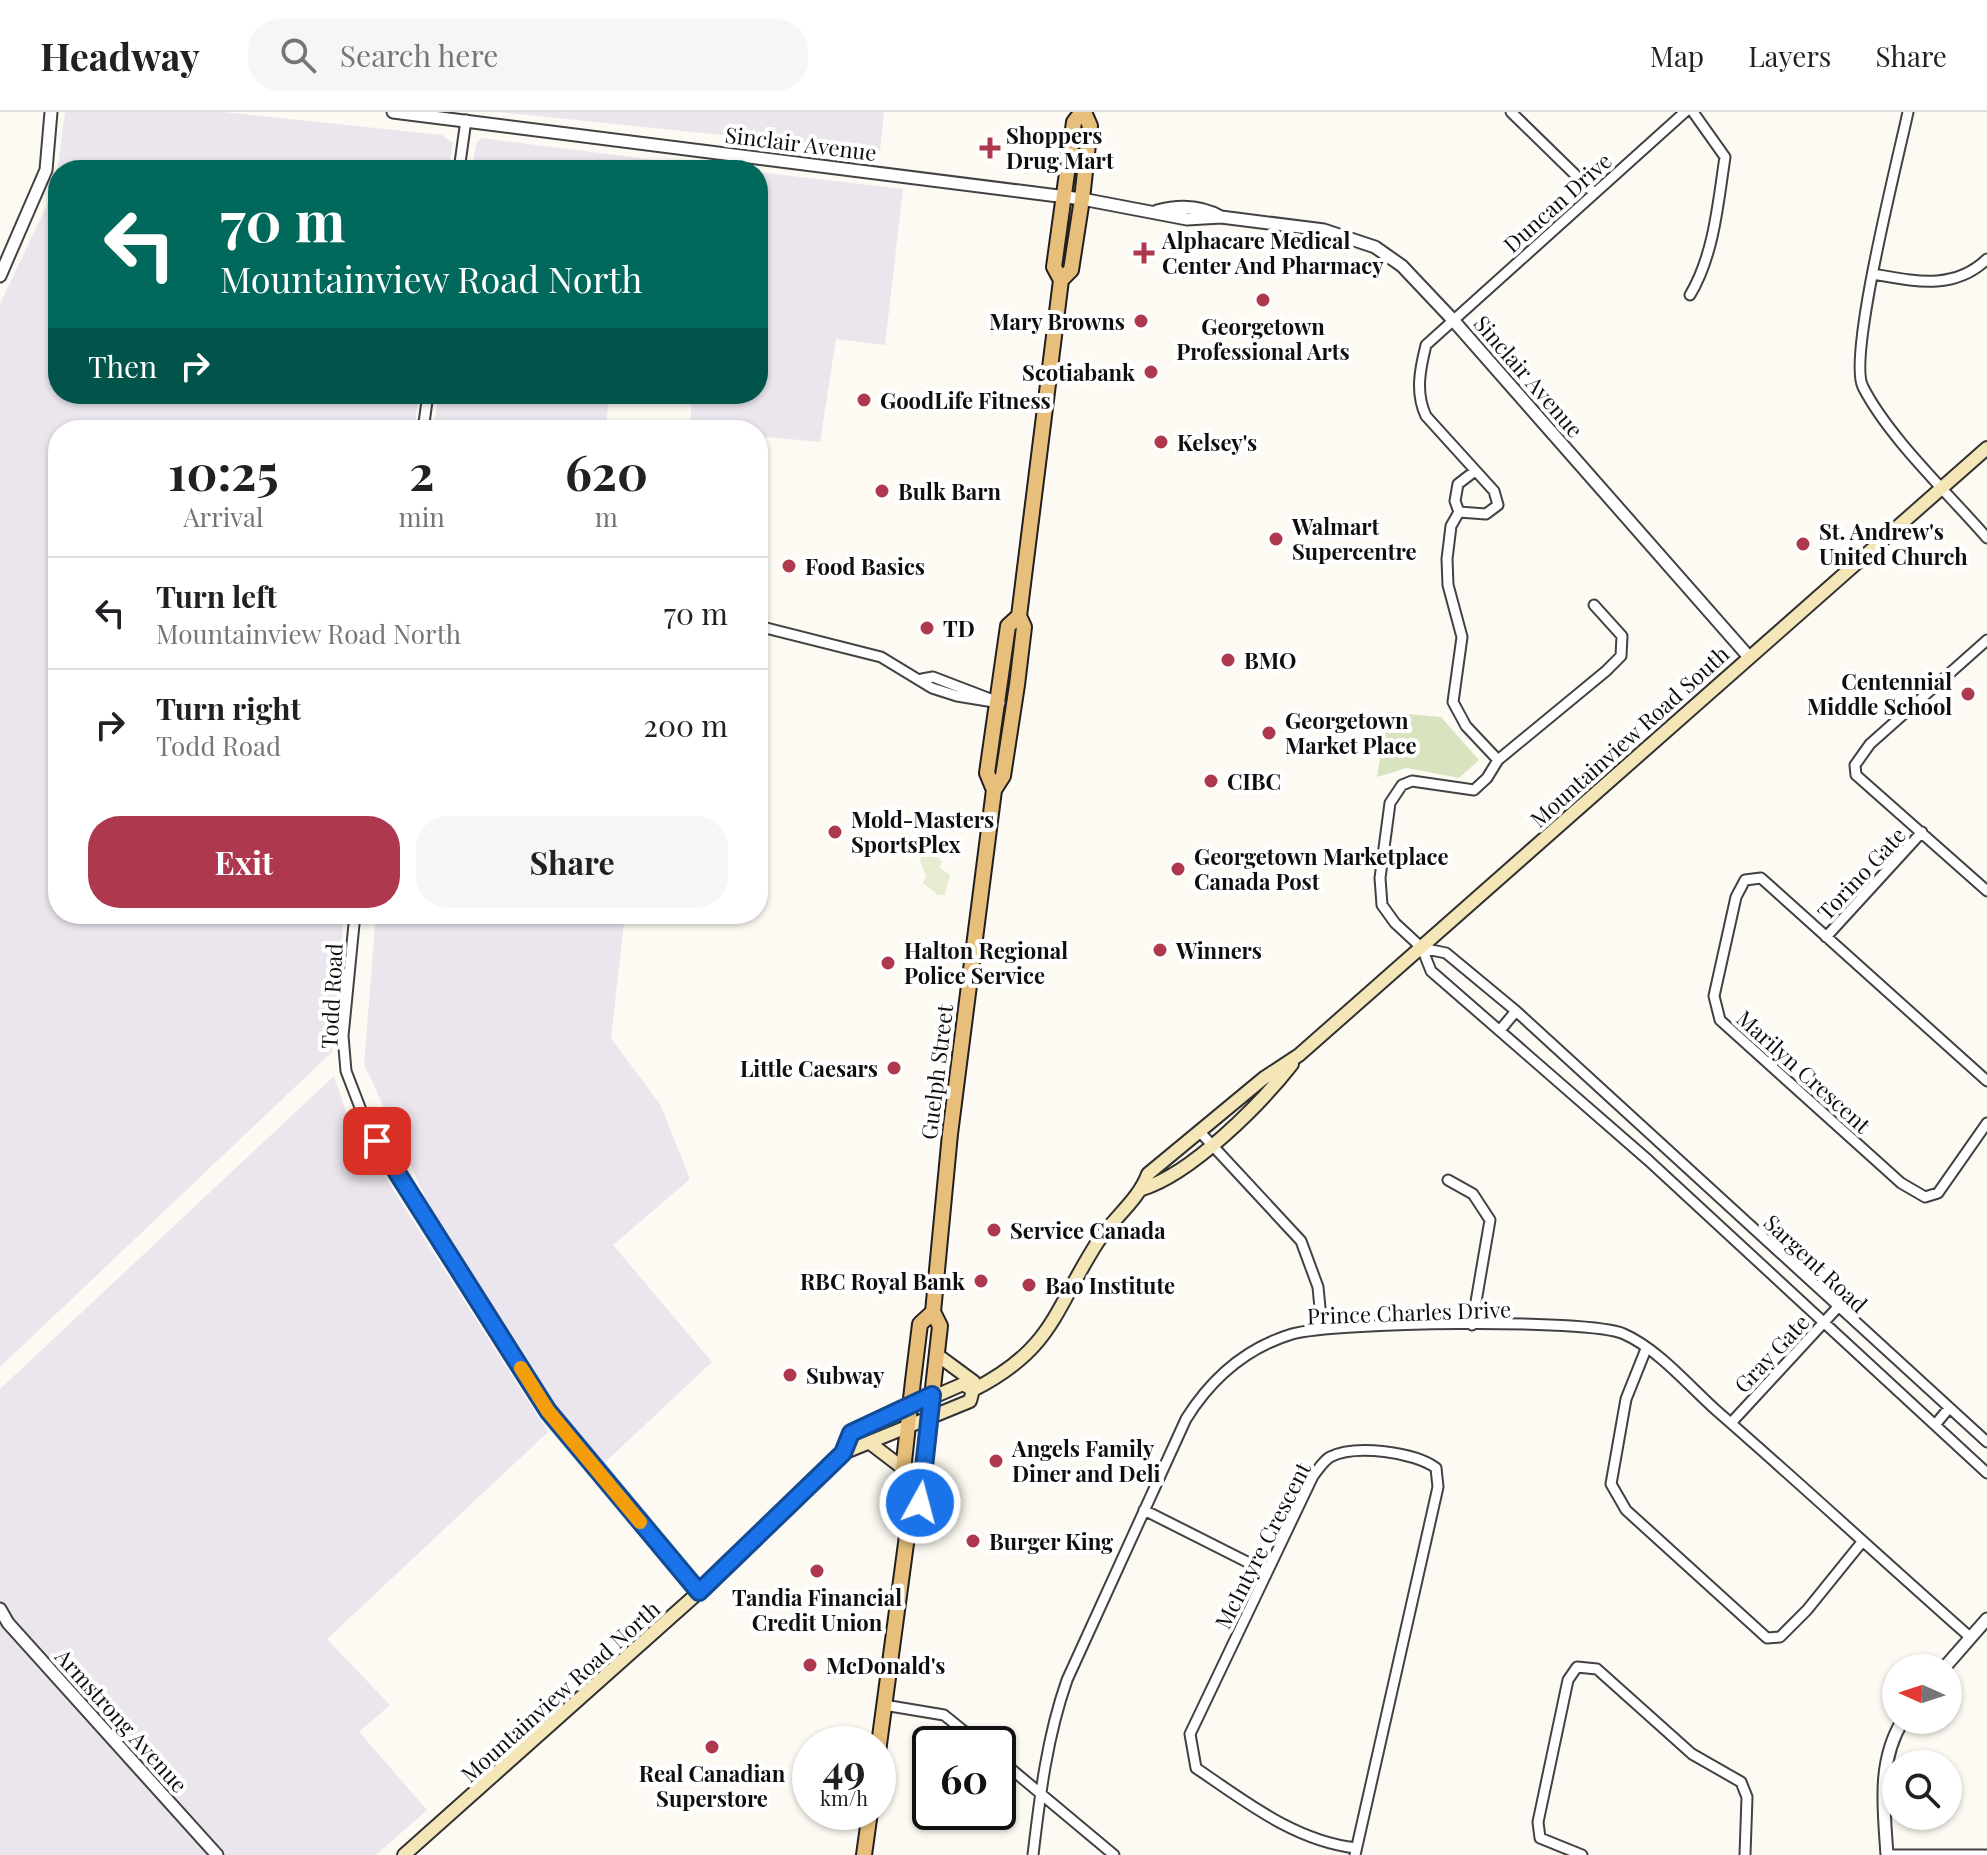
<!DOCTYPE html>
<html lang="en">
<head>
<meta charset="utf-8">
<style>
  :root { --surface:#fff; --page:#f6f6f6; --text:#202124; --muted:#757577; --line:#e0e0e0; --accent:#ae384d }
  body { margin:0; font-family:"Playfair Display",serif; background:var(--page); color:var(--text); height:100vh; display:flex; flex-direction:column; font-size:30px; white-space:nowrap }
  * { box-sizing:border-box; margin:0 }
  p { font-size:26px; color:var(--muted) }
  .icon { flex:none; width:44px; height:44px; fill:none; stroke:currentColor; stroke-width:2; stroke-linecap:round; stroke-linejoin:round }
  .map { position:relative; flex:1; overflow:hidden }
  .sheet { position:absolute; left:48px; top:308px; width:720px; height:504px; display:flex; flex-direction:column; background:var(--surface); border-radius:32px; box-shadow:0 2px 6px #0004 }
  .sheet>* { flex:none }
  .guide { position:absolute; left:48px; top:48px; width:720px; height:244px; border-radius:32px; box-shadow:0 2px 6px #0004; background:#00695c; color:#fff; overflow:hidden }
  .needle { width:52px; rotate:273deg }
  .controls { position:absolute; left:1882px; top:1542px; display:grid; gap:16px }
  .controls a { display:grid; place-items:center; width:80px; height:80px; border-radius:50%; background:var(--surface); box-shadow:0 2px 6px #0004; font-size:40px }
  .speed { position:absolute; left:792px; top:1614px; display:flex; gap:16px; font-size:40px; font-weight:700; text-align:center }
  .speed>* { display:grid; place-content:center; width:104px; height:104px; border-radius:50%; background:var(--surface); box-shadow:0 2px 6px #0004; line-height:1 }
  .speed small { font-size:20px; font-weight:400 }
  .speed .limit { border:4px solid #111; border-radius:12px; background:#fff; color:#111 }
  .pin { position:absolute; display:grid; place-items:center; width:68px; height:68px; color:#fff; margin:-34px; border-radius:16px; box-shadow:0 4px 12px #0006 }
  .me { position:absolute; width:88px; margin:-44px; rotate:7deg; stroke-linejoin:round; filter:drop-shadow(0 0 6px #0008) }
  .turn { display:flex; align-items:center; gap:28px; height:168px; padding:0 40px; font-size:36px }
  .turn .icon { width:104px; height:104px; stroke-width:2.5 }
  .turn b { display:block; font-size:56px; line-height:68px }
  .then { display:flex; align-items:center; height:76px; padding:0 40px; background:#0003; gap:16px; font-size:30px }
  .eta { display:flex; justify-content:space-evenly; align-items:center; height:136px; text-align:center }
  .eta b { font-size:48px; font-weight:700; line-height:56px }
  .button { display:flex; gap:16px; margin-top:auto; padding:16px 40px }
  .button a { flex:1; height:92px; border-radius:32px; background:var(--accent); color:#fff; font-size:32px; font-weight:700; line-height:92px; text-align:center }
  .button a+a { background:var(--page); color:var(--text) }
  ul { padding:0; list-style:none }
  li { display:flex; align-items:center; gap:24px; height:112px; padding:0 40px; border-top:2px solid var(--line) }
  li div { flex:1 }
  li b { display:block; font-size:30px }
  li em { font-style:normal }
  header { display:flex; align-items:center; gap:48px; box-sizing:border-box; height:112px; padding:0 40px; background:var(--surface); border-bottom:2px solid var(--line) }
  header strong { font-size:38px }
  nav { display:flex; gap:44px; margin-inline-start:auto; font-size:28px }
  .search { width:560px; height:72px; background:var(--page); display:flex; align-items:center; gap:20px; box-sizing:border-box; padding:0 28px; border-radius:32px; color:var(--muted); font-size:30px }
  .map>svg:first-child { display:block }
  .industrial { fill:#ebe5ed }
  .green { fill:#d8e4c0 }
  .pitch { fill:#e7edd1 }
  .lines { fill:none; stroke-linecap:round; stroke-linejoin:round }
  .minor-casing { stroke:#424242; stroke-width:13 }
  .tertiary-casing { stroke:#424242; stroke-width:15 }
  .secondary-casing { stroke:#313131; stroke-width:16 }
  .primary-casing { stroke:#202020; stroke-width:18 }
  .minor { stroke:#fff; stroke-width:9 }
  .tertiary { stroke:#fff; stroke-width:11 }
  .secondary { stroke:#f5e6b7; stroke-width:12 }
  .primary { stroke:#e7bf7a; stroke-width:14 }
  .route-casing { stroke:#114b97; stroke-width:20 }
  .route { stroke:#1a73e8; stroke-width:14 }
  .slow { stroke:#f59e0b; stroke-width:14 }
  .poi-dot { fill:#ae384d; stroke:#fff; stroke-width:3 }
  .labels { text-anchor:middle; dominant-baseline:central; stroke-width:8; stroke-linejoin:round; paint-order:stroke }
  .poi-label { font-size:22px; font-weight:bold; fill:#0f0f0f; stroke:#fff; text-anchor:start }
  .street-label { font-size:22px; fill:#0f0f0f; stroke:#fff }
</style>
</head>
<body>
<header>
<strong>Headway</strong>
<div class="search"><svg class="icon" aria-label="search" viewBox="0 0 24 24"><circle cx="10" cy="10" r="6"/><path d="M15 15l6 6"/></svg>Search here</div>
<nav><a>Map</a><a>Layers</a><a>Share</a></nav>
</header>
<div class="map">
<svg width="1987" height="1743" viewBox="0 0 1987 1743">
  <rect width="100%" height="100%" fill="#fdfaf3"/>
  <path class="industrial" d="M65,0H224L442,23L453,31L448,58H58V282H419L414,318H58V802H344L332,940L0,1255V192L55,76Z
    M497,0H884L880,39Z
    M481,26L720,56L740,58H472L476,32Z
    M758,60L903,77L885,233L836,227L820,330L758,324V318H690L692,282H758Z
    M439,282H610L605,318H433Z
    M376,802H625L611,926L661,994L690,1067L613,1133L712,1250L601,1354L554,1297L432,1100L364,952Z
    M334,964L349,1009L548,1320L327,1527L390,1593L359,1620L427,1698L376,1743H0V1277Z"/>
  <path class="green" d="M1387,600L1441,605L1479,648L1459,666L1407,656L1377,665Z"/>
  <path class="pitch" d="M932,737L942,750L939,755L950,763L945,783H938L923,771L926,764L920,748L922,740Z"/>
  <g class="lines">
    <g class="minor-casing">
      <path id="minor" d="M1511,0L1594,81
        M1908,0C1899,43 1847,246 1863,275C1889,326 1949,382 1987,426
        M459,58L466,8
        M1873,162C1914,169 1954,179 1987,147
        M1690,183C1714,143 1718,91 1725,45L1693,0
        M423,318L428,282
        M1459,400L1486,402L1498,393L1494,379L1426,304C1415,281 1420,257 1426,233L1685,0
        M1459,400L1451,414L1447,447L1448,473L1462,525L1453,590L1466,614L1498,648
        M1459,400L1455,389L1458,372L1475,359
        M1594,493L1622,524L1621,544L1606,559L1498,648L1487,666L1474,678L1412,669L1402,673L1390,691L1380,766L1382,793L1395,811L1422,836L1431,859L1648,1048L1987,1361
        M758,514L881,545L932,576L957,584L1000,591
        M1987,528L1870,632L1855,653L1856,663L1987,779
        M922,567L933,565L993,588
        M355,802L343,924L346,959L366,1011L548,1299L699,1480
        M1826,825L1922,720
        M1422,836L1446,841L1516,899L1987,1330
        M1501,917L1516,899
        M1987,969L1761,766L1745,768L1736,785L1714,884L1720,908L1901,1071L1925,1085L1938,1081L1987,1011
        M1199,1019L1301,1129L1318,1175L1322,1217
        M1448,1068L1473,1082L1490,1108L1472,1213
        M1646,1237L1626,1287L1611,1372L1626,1398L1767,1526L1780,1525L1807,1498L1862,1430
        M1731,1311L1838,1195
        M1935,1313L1949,1296
        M1144,1398L1267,1460
        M884,1593L944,1603L980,1632
        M998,1646L1114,1743
        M1033,1743C1040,1683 1047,1625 1067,1568L1186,1307C1211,1267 1246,1236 1292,1222C1333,1210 1588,1206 1624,1222C1658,1237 1689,1274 1717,1299C1802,1373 1885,1450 1970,1525
        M1355,1743L1438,1375L1436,1356C1415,1340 1355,1332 1330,1345C1323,1349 1318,1358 1313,1364L1190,1622L1196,1656C1246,1690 1295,1729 1356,1736
        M1582,1743L1540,1726L1538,1710L1568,1568L1577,1555L1597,1557L1692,1642L1741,1670L1747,1685L1745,1743
        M1892,1743H1987"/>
    </g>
    <g class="tertiary-casing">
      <path id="tertiary" d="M393,0L1082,87L1187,107L1221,105L1324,118L1375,135L1402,154L1453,208L1749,545
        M1157,99C1179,93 1202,94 1221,105
        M0,164L46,58L51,0
        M0,1497L8,1511L217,1743
        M1944,1556L1987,1507
        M1887,1743C1884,1696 1877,1650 1903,1608"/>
    </g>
    <g class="secondary-casing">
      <path id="secondary" d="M1142,1077C1191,1062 1260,993 1292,952
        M936,1242L974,1270
        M870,1331L904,1357
        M843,1341L970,1289L973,1278C1053,1237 1053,1200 1097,1131C1112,1107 1138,1089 1148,1062L1264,966L1299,943L1987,336
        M404,1743L699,1480L843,1341L851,1321L963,1272L973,1278"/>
    </g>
    <g class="primary-casing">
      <path id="primary" d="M1061,168L1071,158L1082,87L1090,14L1084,0
        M994,678L987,661L1008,514L1019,504
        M909,1409L900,1385L913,1269L920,1212L933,1200
        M878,1640L909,1409L920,1391L940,1214L933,1200L950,1022L994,678L1003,664L1017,573L1024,515L1019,504L1061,168L1054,155L1074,10L1082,0
        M864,1743L870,1700"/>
    </g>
    <use href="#minor" class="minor"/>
    <use href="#tertiary" class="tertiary"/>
    <use href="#secondary" class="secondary"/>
    <use href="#primary" class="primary"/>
  </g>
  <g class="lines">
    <g class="route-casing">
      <path id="route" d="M377,1029L548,1299L699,1480L843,1341L851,1321L932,1283L920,1391"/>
    </g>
    <use href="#route" class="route"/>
    <path class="slow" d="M521,1256L548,1299L640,1410"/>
  </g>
  <g class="poi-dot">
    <path d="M986 24h8v8h8v8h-8v8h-8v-8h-8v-8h8z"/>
    <path d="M1140 129h8v8h8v8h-8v8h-8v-8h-8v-8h8z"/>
    <circle cx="1263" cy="188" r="8"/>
    <circle cx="1141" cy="209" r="8"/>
    <circle cx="1151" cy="260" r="8"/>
    <circle cx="864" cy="288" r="8"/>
    <circle cx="1161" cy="330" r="8"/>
    <circle cx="882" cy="379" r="8"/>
    <circle cx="1276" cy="427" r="8"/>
    <circle cx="1803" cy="432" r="8"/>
    <circle cx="789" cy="454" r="8"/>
    <circle cx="927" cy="516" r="8"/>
    <circle cx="1228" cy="548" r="8"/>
    <circle cx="1968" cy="582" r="8"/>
    <circle cx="1269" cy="621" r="8"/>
    <circle cx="1211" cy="669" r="8"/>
    <circle cx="835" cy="720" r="8"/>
    <circle cx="1178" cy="757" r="8"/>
    <circle cx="1160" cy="838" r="8"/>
    <circle cx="888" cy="851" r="8"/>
    <circle cx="894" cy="956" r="8"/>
    <circle cx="994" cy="1118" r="8"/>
    <circle cx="981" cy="1169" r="8"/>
    <circle cx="1029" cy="1173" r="8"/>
    <circle cx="790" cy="1263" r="8"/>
    <circle cx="996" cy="1349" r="8"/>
    <circle cx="973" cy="1429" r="8"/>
    <circle cx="817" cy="1459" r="8"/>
    <circle cx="810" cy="1553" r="8"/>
    <circle cx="712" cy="1635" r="8"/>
  </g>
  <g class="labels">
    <g class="poi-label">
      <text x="1006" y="23">Shoppers<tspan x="1006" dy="25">Drug Mart</tspan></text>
      <text x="1162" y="128">Alphacare Medical<tspan x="1162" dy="25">Center And Pharmacy</tspan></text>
      <text x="1125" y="209" text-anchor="end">Mary Browns</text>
      <text x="1263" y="214" text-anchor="middle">Georgetown<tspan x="1263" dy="25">Professional Arts</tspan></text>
      <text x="1135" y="260" text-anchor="end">Scotiabank</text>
      <text x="880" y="288">GoodLife Fitness</text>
      <text x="1177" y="330">Kelsey's</text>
      <text x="898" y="379">Bulk Barn</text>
      <text x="1292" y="414">Walmart<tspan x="1292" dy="25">Supercentre</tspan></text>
      <text x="1819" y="419">St. Andrew's<tspan x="1819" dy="25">United Church</tspan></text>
      <text x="805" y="454">Food Basics</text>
      <text x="943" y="516">TD</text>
      <text x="1244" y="548">BMO</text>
      <text x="1952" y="569" text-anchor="end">Centennial<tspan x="1952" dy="25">Middle School</tspan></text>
      <text x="1285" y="608">Georgetown<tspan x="1285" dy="25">Market Place</tspan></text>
      <text x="1227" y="669">CIBC</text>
      <text x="851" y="707">Mold-Masters<tspan x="851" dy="25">SportsPlex</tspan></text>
      <text x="1194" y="744">Georgetown Marketplace<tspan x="1194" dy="25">Canada Post</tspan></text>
      <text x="904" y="838">Halton Regional<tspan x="904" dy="25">Police Service</tspan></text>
      <text x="1176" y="838">Winners</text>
      <text x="878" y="956" text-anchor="end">Little Caesars</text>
      <text x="1010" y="1118">Service Canada</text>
      <text x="965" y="1169" text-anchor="end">RBC Royal Bank</text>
      <text x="1045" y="1173">Bao Institute</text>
      <text x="806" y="1263">Subway</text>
      <text x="1012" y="1336">Angels Family<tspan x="1012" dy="25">Diner and Deli</tspan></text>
      <text x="989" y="1429">Burger King</text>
      <text x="817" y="1485" text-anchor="middle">Tandia Financial<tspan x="817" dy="25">Credit Union</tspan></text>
      <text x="826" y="1553">McDonald's</text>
      <text x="712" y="1661" text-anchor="middle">Real Canadian<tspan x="712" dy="25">Superstore</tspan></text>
    </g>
    <g class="street-label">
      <text transform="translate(801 31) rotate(7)">Sinclair Avenue</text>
      <text transform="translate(1557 90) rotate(-42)">Duncan Drive</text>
      <text transform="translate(1529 264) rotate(49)">Sinclair Avenue</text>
      <text transform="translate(1629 624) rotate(-42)">Mountainview Road South</text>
      <text transform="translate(1861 761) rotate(-47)">Torino Gate</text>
      <text transform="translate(331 884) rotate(-87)">Todd Road</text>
      <text transform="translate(1804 959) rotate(42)">Marilyn Crescent</text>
      <text transform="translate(936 960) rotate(-83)">Guelph Street</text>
      <text transform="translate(1816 1151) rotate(43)">Sargent Road</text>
      <text transform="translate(1409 1200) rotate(-2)">Prince Charles Drive</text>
      <text transform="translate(1771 1241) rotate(-47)">Gray Gate</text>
      <text transform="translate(1262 1433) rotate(-63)">McIntyre Crescent</text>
      <text transform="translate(560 1579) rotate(-42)">Mountainview Road North</text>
      <text transform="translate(122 1608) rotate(48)">Armstrong Avenue</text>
    </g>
  </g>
</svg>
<div class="controls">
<a><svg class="needle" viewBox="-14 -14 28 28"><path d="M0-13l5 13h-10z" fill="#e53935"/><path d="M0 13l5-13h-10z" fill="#757577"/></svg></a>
<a><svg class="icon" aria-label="search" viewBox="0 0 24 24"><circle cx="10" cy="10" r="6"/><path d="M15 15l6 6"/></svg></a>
</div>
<div class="speed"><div>49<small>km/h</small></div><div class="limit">60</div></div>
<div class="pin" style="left:377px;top:1029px;background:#d93025"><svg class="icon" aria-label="arrive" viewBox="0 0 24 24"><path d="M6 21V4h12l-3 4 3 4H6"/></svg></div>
<svg class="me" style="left:920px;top:1391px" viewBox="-20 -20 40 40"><circle r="17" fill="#1a73e8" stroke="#fff" stroke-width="3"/><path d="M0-11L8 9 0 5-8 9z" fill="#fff"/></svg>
<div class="guide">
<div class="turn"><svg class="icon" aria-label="left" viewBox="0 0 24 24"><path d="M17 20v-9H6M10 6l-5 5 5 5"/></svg><div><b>70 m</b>Mountainview Road North</div></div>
<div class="then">Then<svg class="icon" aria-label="right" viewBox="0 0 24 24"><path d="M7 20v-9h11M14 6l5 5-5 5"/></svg></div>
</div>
<section class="sheet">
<div class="eta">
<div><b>10:25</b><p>Arrival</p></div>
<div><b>2</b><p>min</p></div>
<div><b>620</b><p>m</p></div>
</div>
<ul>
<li><svg class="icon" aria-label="left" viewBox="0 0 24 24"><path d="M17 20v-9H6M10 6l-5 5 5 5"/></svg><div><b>Turn left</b><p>Mountainview Road North</p></div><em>70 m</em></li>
<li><svg class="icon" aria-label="right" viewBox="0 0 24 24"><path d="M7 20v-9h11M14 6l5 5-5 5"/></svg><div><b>Turn right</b><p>Todd Road</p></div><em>200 m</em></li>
</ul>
<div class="button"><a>Exit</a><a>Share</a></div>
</section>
</div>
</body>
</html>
